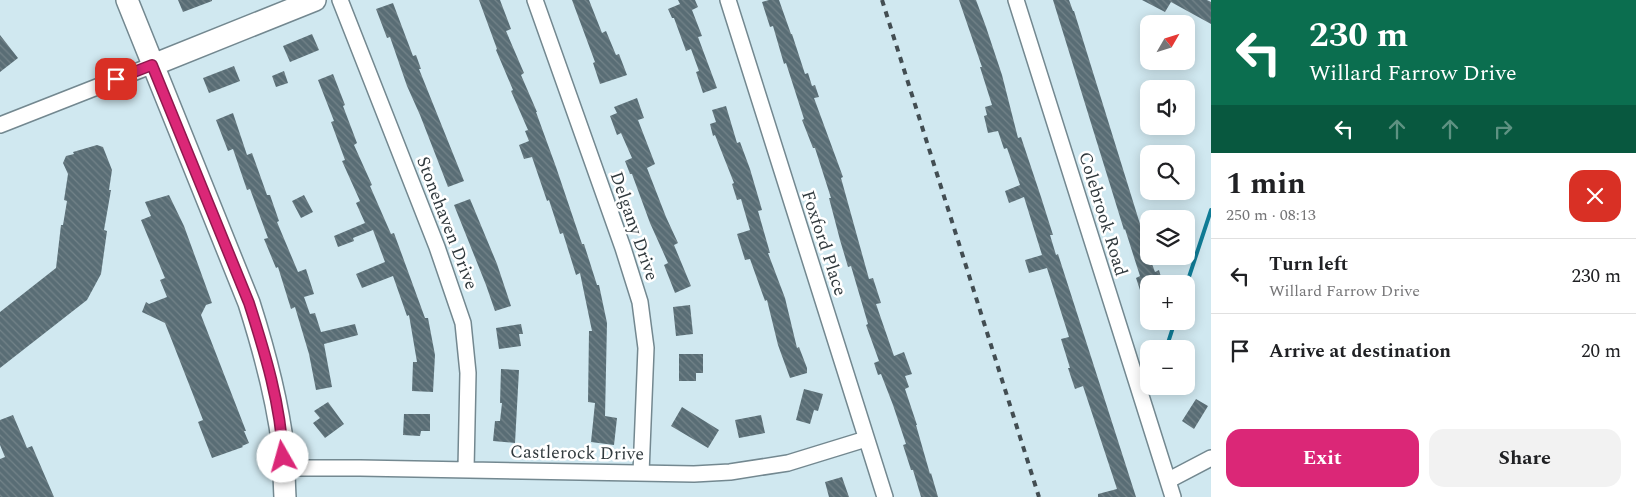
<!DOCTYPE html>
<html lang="en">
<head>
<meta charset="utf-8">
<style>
  :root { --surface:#fff; --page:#f2f2f2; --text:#202124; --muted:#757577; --line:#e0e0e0; --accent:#db2777 }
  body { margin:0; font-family:Spectral,serif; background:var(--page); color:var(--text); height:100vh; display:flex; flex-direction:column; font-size:19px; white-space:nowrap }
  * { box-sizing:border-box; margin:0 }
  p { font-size:16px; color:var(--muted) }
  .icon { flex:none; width:28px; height:28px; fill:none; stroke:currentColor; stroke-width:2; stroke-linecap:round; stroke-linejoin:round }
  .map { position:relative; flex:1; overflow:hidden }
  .sheet { display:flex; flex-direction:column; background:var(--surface); width:425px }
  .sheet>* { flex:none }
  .hud { background:#0b6e4f; color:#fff; overflow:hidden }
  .needle { width:32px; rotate:51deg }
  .controls { position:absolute; left:1140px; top:15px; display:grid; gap:10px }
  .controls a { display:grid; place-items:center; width:55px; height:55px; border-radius:10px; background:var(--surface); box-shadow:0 2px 12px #0003; font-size:25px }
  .pin { position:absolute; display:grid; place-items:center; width:42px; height:42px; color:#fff; margin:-21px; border-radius:10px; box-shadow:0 2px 8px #0006 }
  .me { position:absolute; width:55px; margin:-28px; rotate:353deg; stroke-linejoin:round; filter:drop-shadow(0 0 4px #0008) }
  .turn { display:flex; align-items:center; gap:18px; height:105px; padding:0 15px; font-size:22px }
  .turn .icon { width:65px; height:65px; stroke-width:2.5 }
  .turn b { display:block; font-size:35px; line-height:42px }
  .lanes { display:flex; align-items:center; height:48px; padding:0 15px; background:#0003; justify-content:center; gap:25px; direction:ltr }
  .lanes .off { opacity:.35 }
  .round { display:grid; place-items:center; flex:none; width:52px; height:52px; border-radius:15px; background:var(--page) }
  .head { display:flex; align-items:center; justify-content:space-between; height:85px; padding:0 15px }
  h1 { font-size:30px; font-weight:700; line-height:38px }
  .action { display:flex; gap:10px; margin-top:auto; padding:10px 15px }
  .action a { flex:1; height:58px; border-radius:15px; background:var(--accent); color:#fff; font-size:20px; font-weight:700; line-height:58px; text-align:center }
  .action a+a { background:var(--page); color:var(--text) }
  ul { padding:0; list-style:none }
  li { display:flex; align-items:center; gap:15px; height:75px; padding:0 15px; border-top:1px solid var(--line) }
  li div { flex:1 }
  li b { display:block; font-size:19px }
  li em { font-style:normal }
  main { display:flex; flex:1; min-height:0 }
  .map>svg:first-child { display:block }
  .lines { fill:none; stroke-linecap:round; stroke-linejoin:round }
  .stream { stroke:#107c96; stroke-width:4 }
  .building { fill:url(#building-back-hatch) }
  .street-casing { stroke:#738890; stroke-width:18 }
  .secondary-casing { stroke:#738890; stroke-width:24 }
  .street { stroke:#fff; stroke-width:15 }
  .secondary { stroke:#fff; stroke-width:21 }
  .rail { stroke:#424d52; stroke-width:4; stroke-dasharray:6 6; stroke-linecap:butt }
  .route-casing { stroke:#8e194d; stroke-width:12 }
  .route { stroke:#db2777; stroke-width:9 }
  .labels { text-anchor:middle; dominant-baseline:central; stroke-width:5; stroke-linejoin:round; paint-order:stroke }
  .street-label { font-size:18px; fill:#30393d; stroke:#fff }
</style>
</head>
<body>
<main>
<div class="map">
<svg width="1211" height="497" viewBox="0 0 1211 497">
  <defs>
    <pattern id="building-back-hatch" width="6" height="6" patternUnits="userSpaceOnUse" patternTransform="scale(1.25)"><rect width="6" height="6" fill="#596d75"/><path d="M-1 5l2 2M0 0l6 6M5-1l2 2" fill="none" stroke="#738389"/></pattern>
  </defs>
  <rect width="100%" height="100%" fill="#d0e8f0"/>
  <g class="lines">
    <path class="stream" d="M1186,286L1211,210
      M1166,349L1175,321"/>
  </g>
  <path class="building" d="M178,0H212V1L183,12Z
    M479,0H500L511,29L506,31L524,73L521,75L537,112H536L556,167L582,244H584L597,285H599L607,323L605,416L617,418L614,445L591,442L595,403L588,402L589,331H592L580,273L576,275L563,233L560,234L549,200L547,201L532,157L524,159L519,145L529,141L525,131L528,130L511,91L513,90L496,50L497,49Z
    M572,0H589L602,33L606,31L616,55L619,54L627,75L600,84L593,63L595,62Z
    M678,0H695L698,7L692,10L702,36L698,37L717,88L703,93L696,72L699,71L691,49L686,51L674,18H672L668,9L680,4Z
    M769,0H779L791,34H792L805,74L808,73L812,86L815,85L819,97L814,98L843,177L841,178L869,279L873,278L881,303L876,304L894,356L904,352L912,374L905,376L909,387L905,389L917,425H916L930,474L931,473L938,497H921L913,470H911L903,445L906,444L893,405L881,374L878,375L874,363L879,361L866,325L868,324L851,266L848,267L840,240L829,198H831L815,148H813L802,120L804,119L786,63L784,64L773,26L770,27L762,2Z
    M959,0H976L986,27L1002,75L1018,138L1021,137L1041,197L1053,235H1050L1056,255L1058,254L1136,497H1098V494L1117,489L1083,386L1075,389L1068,368H1070L1061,339L1069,337L1047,268L1029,273L1025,260L1042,255L1024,197L1009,203L1005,191L1020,185L1007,148L1004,149L998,131L988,133L984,116L987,115L985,107L992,105L980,67H982Z
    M1053,0H1069L1073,11H1074L1140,224L1149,256L1155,272L1159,270L1163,284H1149V311H1147L1136,278L1140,276L1125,229L1124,230Z
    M1142,0H1207L1211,2V24L1171,2L1165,12Z
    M393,3L413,56L416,55L421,69H419L464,181L448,187L420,115L407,86L390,37L387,38L376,9Z
    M312,34L319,50L290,62L283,46Z
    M0,35L18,58L0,72Z
    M234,66L240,81L209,93L203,78Z
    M284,71L288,83L276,87L272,76Z
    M333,74L345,105L343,106L357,143L354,145L372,185L370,186L391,234L394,233L425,318H428L435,355L433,392L412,391L413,362H417L409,315L407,316L393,276L362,288L356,274L385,262L373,230L353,238L354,241L338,247L334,236L365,223L356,203L360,201L342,161L345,160L331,122L334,121L318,80Z
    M637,98L644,118L638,120L655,164L647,168L666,217L678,243L674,245L691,286L675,293L664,265L668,263L650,223L632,174H630L625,161L632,158L621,133L617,135L610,116L617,113L614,107Z
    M726,106L737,143L740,142L750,169L762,210L758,211L770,253H768L785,298L797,348L799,347L807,368V373L790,378L778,345L767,300L765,301L750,259L745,260L737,234L750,230L741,199L737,200L732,184L734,183L715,135L713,136L710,124L716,122L712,110Z
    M233,113L247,155L252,153L267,195H270L279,221L277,222L298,272L306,269L314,294L304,297L310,314L315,313L321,332L355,324L358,335L324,344L332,387L316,390L309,354L295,307L291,309L278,267L276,268L264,239L268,238L250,189L247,190L233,149L228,151L216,120Z
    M97,145L103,147L112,170L109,190H111L104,230L107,231L101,274L87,300L0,368V312L56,268L61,225H63L67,201L64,200L68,174L63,163L66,156L74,154L73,152Z
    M169,195L184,226L212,303L206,305L201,315L246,431H244L249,443L242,446L243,447L212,458L198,422L203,420L165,323L142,312L146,302L149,304L167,297L160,280L165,278L141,220L151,216L145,202Z
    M304,195L313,212L301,218L292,201Z
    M470,199L497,264L511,306L495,311L486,285L454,205Z
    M690,305L693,334L676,336L673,307Z
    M521,324L523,334H519L521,346L499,349L496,328Z
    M679,354H703V373H696V381H679Z
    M501,369L519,370L515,443L493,441L495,421H500L502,403H500Z
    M804,389L823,394L818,411L814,410L810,424L796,420Z
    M1196,399L1208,406L1194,429L1182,421Z
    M328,402L344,424L325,438L313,423L320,418L314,411Z
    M682,407L719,430L708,448L671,426Z
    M404,414H430V431H421L420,436L403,435Z
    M13,415L27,448L32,446L54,497H0V459L5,457L0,445V420Z
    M761,415L765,433L739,438L735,420Z
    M842,477L849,497H829L825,482Z"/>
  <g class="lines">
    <g class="street-casing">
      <path id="street" d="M340,0L437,247L463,323L468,373L466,469
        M535,0L623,248L640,302L646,348L641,473
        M728,0L885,497
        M1016,0L1173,497
        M0,125L153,65
        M283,468H360L694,474L730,472L788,463L866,439
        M1169,480L1211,458"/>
    </g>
    <g class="secondary-casing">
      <path id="secondary" d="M127,0L249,303C264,350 277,397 283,447C284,463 284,480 285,497
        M153,65L315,0"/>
    </g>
    <use href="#street" class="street"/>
    <use href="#secondary" class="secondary"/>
    <path class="rail" d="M882,0L1039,497"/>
  </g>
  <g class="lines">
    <g class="route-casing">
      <path id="route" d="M116,79L152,65L249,303C265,353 281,405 283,457"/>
    </g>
    <use href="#route" class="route"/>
  </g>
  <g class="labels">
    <g class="street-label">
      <text transform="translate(1103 214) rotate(73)">Colebrook Road</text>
      <text transform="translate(447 223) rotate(69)">Stonehaven Drive</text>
      <text transform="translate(634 226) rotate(71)">Delgany Drive</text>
      <text transform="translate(824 243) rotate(72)">Foxford Place</text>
      <text transform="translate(577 453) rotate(1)">Castlerock Drive</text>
    </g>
  </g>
</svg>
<div class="controls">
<a><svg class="needle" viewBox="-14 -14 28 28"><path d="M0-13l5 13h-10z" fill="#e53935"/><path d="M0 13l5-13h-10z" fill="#757577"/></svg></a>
<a><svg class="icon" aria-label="sound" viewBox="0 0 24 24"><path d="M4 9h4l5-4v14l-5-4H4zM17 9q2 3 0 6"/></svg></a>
<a><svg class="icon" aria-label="search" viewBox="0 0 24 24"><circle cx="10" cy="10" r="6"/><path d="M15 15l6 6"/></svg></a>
<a><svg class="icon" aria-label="layers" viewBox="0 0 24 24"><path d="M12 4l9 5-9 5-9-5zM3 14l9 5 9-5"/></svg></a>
<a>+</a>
<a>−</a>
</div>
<div class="pin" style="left:116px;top:79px;background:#d93025"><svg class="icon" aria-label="arrive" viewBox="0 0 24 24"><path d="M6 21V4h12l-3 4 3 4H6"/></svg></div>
<svg class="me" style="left:283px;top:457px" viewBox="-20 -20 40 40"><circle r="19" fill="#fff"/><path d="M0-13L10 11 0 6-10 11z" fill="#db2777"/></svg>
</div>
<section class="sheet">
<div class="hud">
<div class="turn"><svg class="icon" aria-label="left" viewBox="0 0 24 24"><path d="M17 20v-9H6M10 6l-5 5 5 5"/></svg><div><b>230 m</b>Willard Farrow Drive</div></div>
<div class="lanes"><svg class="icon" aria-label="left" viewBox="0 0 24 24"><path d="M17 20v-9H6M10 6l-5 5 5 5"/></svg><svg class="icon off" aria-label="ahead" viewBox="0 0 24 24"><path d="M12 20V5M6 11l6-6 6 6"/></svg><svg class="icon off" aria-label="ahead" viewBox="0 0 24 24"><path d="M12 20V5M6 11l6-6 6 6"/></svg><svg class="icon off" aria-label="right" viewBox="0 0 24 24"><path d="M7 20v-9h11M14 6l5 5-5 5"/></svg></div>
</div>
<div class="head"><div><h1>1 min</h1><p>250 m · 08:13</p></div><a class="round" style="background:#d93025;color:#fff"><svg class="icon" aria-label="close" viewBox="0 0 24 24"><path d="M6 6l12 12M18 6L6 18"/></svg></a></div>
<ul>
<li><svg class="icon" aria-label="left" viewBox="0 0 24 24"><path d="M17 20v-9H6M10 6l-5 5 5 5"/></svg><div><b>Turn left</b><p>Willard Farrow Drive</p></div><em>230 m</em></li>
<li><svg class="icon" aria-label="arrive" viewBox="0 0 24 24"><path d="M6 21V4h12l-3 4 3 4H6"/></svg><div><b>Arrive at destination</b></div><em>20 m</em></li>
</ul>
<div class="action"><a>Exit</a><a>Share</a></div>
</section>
</main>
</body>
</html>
